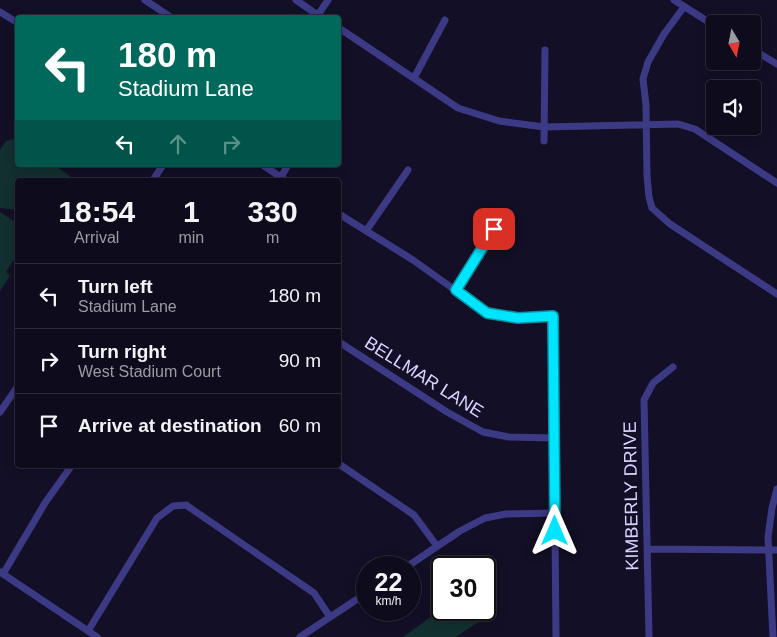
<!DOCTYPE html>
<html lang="en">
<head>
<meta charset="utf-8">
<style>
  :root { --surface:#0e0b1c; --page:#1c1929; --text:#f1f3f6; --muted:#9b9ba3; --line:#2e2b3b }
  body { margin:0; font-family:Helvetica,sans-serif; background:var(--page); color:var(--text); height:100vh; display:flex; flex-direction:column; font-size:19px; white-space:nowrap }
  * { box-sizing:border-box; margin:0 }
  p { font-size:16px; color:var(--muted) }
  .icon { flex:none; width:28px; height:28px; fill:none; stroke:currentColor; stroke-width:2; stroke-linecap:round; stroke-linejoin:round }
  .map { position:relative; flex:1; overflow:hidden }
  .drawer { position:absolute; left:15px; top:178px; width:326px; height:290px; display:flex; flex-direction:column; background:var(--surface); border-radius:5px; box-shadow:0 2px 12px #0003,0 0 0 1px var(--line) }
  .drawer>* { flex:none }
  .top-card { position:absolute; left:15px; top:15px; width:326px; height:152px; border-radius:5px; box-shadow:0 2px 12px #0003,0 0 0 1px var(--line); background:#00695c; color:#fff; overflow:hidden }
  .needle { width:32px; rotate:170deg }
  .tools { position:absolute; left:706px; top:15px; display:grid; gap:10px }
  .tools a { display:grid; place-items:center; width:55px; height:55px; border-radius:5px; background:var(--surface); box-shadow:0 2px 12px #0003,0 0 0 1px var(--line); font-size:25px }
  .speed { position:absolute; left:356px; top:556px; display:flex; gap:10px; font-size:25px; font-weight:700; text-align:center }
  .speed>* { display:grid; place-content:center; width:65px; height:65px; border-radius:50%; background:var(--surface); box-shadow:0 2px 12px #0003,0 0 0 1px var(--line); line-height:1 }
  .speed small { font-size:12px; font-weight:400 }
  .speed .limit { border:2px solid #111; border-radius:8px; background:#fff; color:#111 }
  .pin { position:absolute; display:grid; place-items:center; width:42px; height:42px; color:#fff; margin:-21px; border-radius:10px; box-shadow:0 2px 8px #0006 }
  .me { position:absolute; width:55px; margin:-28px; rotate:0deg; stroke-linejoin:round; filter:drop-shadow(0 0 4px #0008) }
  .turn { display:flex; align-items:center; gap:18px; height:105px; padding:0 20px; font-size:22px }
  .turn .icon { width:65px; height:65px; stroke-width:2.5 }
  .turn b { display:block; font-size:35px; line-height:42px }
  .lanes { display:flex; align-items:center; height:48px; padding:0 20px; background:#0003; justify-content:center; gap:25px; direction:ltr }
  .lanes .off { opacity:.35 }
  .eta { display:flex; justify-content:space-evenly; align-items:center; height:85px; text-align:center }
  .eta b { font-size:30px; font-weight:700; line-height:35px }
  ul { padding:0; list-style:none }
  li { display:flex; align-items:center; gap:15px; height:65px; padding:0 20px; border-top:1px solid var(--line) }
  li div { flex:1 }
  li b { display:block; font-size:19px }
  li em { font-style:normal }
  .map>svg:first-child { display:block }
  .green { fill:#12302f }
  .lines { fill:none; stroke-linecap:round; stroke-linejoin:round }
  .street { stroke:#3d3a85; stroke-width:7 }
  .route-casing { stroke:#0095a6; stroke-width:12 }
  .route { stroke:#00e5ff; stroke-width:9 }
  .labels { text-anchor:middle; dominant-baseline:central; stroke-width:5; stroke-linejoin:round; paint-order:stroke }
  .street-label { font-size:18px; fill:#d9d4ff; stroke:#130f26 }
</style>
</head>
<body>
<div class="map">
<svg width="777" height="637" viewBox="0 0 777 637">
  <rect width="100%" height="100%" fill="#130f26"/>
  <path class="green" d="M14,139L17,141L18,165H54L70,176L67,180H18L17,210L0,208V150L6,141Z
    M0,212L17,223V255L6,272L10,276L0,291Z
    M442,609L466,610L480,621L456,637H403Z"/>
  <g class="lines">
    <path class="street" d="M145,0L172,18
      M296,0L322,18
      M674,0L715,26
      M684,7L664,34L648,62L643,79L646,105L647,176L649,197L652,208L670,224L777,294
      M0,12L18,23
      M318,15L328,0
      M339,28L458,108L499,121L544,127L678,124L695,129L777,183
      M752,49L777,64
      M414,78L445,20
      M544,141L545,50
      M263,165L285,180
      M281,177L288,165
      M153,180L163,165
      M339,214L413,260L487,313L518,318L553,316L556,637
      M366,231L408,170
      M456,290L494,229
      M339,342L447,412L483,432L509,437L554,438
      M0,412L18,386
      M339,464L414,515L437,546
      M647,549L777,550
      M405,568L460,531L485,518L506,514L555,513
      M0,572L97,637
      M3,574L45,503L72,465
      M88,631L157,518L173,506L186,505L314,593L330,617
      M300,637L368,592
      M649,637L644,400L653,383L673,367
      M773,637L768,537L772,508L777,489"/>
  </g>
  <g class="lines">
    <g class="route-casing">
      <path id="route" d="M494,229L456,290L487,313L518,318L553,316L555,531"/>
    </g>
    <use href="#route" class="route"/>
  </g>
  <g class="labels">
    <g class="street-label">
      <text transform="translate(424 377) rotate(32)">BELLMAR LANE</text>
      <text transform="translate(631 496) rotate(-91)">KIMBERLY DRIVE</text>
    </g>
  </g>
</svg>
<div class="tools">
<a><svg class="needle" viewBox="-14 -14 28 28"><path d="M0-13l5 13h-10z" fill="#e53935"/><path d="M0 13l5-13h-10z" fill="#9b9ba3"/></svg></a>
<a><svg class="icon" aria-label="sound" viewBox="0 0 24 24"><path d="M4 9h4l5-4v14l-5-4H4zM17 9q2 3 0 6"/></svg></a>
</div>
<div class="speed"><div>22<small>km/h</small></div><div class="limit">30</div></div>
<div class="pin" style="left:494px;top:229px;background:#d93025"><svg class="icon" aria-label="arrive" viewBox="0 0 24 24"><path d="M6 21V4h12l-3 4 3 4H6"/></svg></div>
<svg class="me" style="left:555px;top:531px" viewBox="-20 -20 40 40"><path d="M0-17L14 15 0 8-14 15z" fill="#00e5ff" stroke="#fff" stroke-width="4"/></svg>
<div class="top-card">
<div class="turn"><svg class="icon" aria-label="left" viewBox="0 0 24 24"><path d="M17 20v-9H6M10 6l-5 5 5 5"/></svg><div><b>180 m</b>Stadium Lane</div></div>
<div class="lanes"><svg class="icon" aria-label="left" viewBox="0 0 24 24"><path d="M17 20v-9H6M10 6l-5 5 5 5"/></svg><svg class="icon off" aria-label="ahead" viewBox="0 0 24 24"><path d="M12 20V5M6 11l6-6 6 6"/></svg><svg class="icon off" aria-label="right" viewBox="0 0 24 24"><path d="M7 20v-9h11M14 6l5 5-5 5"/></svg></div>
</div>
<section class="drawer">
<div class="eta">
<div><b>18:54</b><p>Arrival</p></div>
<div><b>1</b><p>min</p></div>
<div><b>330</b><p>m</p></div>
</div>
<ul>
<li><svg class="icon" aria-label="left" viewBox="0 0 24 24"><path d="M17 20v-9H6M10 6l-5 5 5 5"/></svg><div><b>Turn left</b><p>Stadium Lane</p></div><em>180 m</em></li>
<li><svg class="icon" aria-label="right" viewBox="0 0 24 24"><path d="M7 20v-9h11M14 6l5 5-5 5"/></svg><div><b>Turn right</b><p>West Stadium Court</p></div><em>90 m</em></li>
<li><svg class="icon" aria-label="arrive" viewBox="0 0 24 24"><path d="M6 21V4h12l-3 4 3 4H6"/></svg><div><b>Arrive at destination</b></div><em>60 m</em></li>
</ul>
</section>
</div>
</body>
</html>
